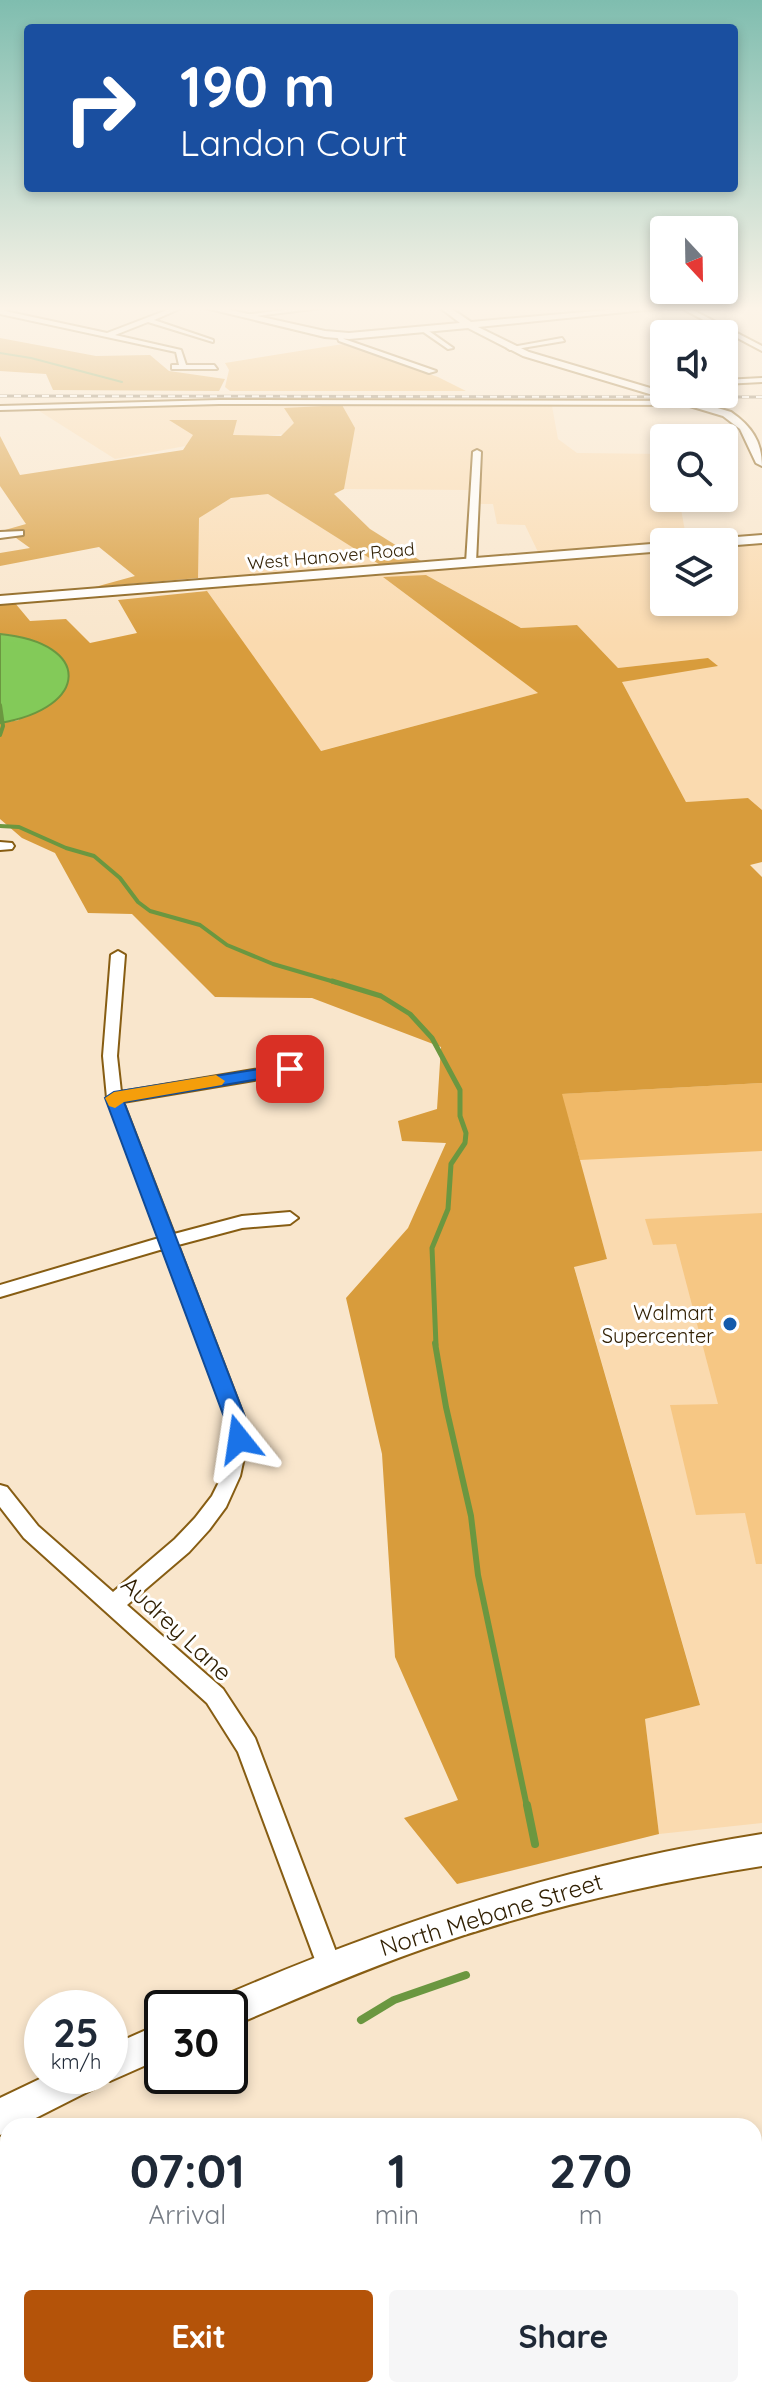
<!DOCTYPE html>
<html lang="en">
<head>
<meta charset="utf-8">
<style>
  :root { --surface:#fff; --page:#f6f6f7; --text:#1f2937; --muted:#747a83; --accent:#b45309 }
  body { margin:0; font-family:Quicksand,sans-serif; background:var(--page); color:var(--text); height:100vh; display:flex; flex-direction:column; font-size:30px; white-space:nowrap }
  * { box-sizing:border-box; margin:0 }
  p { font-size:26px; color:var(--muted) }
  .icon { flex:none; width:44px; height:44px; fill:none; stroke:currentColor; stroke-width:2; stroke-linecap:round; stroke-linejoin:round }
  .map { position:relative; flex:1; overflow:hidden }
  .details { position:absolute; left:0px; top:2118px; width:762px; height:280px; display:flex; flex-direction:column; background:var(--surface); border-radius:24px 24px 0 0; box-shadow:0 4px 12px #0003 }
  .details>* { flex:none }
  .hud { position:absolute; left:24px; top:24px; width:714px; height:168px; border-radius:8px; box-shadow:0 4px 12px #0003; background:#1a4fa0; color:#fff; overflow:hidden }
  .needle { width:52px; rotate:158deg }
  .controls { position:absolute; left:650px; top:216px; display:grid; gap:16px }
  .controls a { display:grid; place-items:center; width:88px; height:88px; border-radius:8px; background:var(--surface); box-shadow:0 4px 12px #0003; font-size:40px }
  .speed { position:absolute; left:24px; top:1990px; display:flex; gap:16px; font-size:40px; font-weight:700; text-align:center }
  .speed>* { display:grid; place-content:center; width:104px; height:104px; border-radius:50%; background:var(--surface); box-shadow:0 4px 12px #0003; line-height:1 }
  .speed small { font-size:20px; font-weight:400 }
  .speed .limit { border:4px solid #111; border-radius:12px; background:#fff; color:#111 }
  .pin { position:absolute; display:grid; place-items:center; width:68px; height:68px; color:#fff; margin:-34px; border-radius:16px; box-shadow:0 4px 12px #0006 }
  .me { position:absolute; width:88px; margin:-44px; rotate:345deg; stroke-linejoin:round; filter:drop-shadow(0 0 6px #0008) }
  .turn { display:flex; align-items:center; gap:28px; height:168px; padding:0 24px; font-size:36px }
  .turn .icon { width:104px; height:104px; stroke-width:2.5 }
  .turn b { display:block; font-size:56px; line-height:68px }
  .eta { display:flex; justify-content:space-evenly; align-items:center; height:136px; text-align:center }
  .eta b { font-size:48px; font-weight:800; line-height:56px }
  .button { display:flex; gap:16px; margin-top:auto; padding:16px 24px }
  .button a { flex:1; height:92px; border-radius:8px; background:var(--accent); color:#fff; font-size:32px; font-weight:800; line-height:92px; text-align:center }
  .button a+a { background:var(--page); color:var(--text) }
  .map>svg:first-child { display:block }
  .built { fill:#fadaaf }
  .green { fill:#f0b968 }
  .forest { fill:#d89c3c }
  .water { fill:#83ca59; stroke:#6b9740; stroke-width:2 }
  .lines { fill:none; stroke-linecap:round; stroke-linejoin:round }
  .stream-far4 { stroke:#6b9740; stroke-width:2 }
  .stream-far3 { stroke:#6b9740; stroke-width:4 }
  .stream-far2 { stroke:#6b9740; stroke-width:5 }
  .stream-far1 { stroke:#6b9740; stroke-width:6 }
  .stream { stroke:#6b9740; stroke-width:8 }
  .building { fill:#f6c784 }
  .street-casing { stroke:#875d13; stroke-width:4 }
  .secondary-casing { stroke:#875d13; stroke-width:4 }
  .street { fill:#fff; fill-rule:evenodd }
  .secondary { fill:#fff; fill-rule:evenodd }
  .rail-casing { stroke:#7e6c50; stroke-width:3 }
  .rail { stroke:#fff; stroke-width:2; stroke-dasharray:7; stroke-linecap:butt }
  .route { fill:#1a73e8; stroke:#114b97; stroke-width:2 }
  .slow { fill:#f59e0b }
  .poi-dot { fill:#155bab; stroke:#fff; stroke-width:3 }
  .labels { text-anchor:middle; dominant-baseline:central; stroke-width:6; stroke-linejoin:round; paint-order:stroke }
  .far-street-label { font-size:18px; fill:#322104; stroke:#fff }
  .poi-label { font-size:20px; fill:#322104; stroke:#fff; text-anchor:end }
  .near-street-label { font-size:24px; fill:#322104; stroke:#fff }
</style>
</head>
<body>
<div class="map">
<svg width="762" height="2398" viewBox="0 0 762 2398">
  <rect width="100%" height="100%" fill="#f9e6cc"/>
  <path class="built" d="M213,405L552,406L558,439L577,453L664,454V498H679L687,542H664V602H724V545L762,542V810L748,798L686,802L622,682L708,658L618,668L577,625L521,628L426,575L538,693L320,751L198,580V518L221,501L262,491L342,528L382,566L538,552L525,525L497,524L493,504H475L470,490L344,489L354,428L218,440L115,459L36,409Z
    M762,1083V1823L659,1834L645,1719L700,1704L574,1266L607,1259L561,1094Z"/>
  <path class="green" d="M343,344L438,377L466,391H230L225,387L229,370L225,363Z
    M762,1083V1151L580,1160L561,1094Z"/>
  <path class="forest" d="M0,338L96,356L150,355L169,371L225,379L219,391L53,390L46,374L0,371Z
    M342,405L355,428L344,489L334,494L370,529L421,561L382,566L268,494L231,498L199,518L198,578L95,587L135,576L99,547L0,566V553L30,548L5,530L26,524L0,486V436L20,475L183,450L193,435L169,420H237L233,435L281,436L294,423L284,408Z
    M426,575L521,628L577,625L618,668L708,658L718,666L622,682L686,802L748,798L762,810V862L750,865L762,877V1083L562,1094L607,1259L574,1267L700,1705L645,1719L659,1834L457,1884L404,1818L458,1800L395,1657L382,1454L346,1298L408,1228L446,1143L402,1141L398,1121L437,1109L441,1047L312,998L215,997L132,914L88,913L55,853L22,838L0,819V723L19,720L11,635L0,634V605L15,603L30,621L66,619L90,643L137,633L118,600L207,591L321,751L538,693L383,577Z"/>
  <path class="water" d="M0,634C93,643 90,708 0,723Z"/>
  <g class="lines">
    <path class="stream-far4" d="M0,353L31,358L122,382"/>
    <path class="stream-far3" d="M0,705L3,726L0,735
      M0,826L19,827L66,848L94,856L120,878L138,902L150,911L200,925L227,945L273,964L338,983"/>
    <path class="stream-far2" d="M332,981L381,996L410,1014L432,1038L460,1090V1116L466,1133L465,1143L451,1164L448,1209L432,1248L436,1345"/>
    <path class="stream-far1" d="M435,1343L446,1407L471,1516L478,1575L527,1807"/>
    <path class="stream" d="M527,1805L535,1844
      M361,2020L394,2000L466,1975
      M199,2398L202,2390"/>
  </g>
  <path class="building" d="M762,1213V1564H756L745,1513L696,1515L670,1405L718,1404L676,1244L653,1245L645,1219Z"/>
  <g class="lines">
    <g class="street-casing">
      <path id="street" d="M175,307H184L154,320L213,340V342L148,322L115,335L181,350L186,365H214L217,369H172V365H179L176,352L0,314V310L107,333Z
        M307,307H329L247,317L244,315Z
        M679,307H687L762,346V351Z
        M422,329H426L453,348L448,349L422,331Z
        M340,334L344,339L436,371L429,373L339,341L337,336Z
        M562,338L564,341L510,350L507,348Z
        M762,378V382L724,384V380Z
        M219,400L692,401L696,403L692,405L219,404L0,410V406Z
        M477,450L481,452L476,563L471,566L466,563L473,452Z
        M23,531V535L0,538V532Z
        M0,842L12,843L14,846L12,849L0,850Z
        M118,951L125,955L117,1056L121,1092L290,1064L297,1069L290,1074L123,1102L174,1234L242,1216L290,1212L298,1218L290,1224L242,1228L178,1245L244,1417L246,1448L240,1476L226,1507L209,1530L189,1552L127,1605L223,1689L255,1738L341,1965L338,1974L329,1977L320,1974L317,1965L238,1752L207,1703L24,1538L0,1507V1485L7,1487L38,1526L113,1592L175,1539L195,1518L212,1496L222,1476L227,1448L226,1417L163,1249L0,1297V1285L159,1238L107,1098L103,1056L111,955Z"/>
    </g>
    <g class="secondary-casing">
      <path id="secondary" d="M0,307H12L0,313Z
        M201,307H217L325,331L349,333L460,323L439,307H449L471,322L641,307H674L478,327L529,352L731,412C751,426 762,441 762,466L756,463L740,429L723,416L523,356L468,328L349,339L325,337Z
        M762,535V543L724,546V542H718L724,538Z
        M664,543V551L0,604V596Z
        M762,1834V1866C647,1884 534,1910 423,1949C357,1972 294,2000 230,2027V2008H214L218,1998C398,1920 568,1865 762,1834Z
        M162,2023V2058L110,2081L100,2077L95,2088L20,2126H8V2131L0,2135V2098L46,2076H110V2046Z"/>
    </g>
    <use href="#street" class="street"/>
    <use href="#secondary" class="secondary"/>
    <g class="rail-casing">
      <path id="rail" d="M0,396L762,397"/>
    </g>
    <use href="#rail" class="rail"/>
  </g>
  <linearGradient id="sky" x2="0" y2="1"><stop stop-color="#7fbdaf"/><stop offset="0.48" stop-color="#fcf4e8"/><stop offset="1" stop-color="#fcf4e8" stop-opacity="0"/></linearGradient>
  <rect width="762" height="643" fill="url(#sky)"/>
  <path class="route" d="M290,1064L295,1065L298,1069L295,1073L124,1102L245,1417L249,1439L246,1445L239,1448L231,1445L224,1417L105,1098L114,1092Z"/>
  <path class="slow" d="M216,1075L225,1081L222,1085L124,1102L115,1108L109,1106L105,1098L114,1092Z"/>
  <circle class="poi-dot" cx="730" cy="1324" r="8"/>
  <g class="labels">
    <g class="far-street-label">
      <text transform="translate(331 556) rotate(-5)">West Hanover Road</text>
    </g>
    <g class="poi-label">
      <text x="714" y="1312">Walmart<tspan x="714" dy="23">Supercenter</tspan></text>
    </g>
    <g class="near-street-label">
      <text transform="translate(177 1628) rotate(43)">Audrey Lane</text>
      <text transform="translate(491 1914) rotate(-17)">North Mebane Street</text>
    </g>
  </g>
</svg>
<div class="controls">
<a><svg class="needle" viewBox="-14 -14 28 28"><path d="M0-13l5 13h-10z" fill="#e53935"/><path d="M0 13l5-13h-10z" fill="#747a83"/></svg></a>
<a><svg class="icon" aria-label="sound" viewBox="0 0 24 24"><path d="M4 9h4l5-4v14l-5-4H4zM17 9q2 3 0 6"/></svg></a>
<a><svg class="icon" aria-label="search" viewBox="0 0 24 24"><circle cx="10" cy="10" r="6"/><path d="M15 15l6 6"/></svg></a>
<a><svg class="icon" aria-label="layers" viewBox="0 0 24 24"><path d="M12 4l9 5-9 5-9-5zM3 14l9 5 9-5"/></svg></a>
</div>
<div class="speed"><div>25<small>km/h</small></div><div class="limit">30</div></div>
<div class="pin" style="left:290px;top:1069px;background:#d93025"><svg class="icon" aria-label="arrive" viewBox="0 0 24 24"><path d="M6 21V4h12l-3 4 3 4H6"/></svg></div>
<svg class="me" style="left:239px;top:1439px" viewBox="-20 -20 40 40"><path d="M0-17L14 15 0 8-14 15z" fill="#1a73e8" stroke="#fff" stroke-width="4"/></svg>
<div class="hud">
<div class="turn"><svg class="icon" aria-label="right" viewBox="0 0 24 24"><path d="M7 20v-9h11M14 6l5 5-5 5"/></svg><div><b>190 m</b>Landon Court</div></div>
</div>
<section class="details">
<div class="eta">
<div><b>07:01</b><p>Arrival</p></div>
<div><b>1</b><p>min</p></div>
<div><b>270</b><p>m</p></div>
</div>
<div class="button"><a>Exit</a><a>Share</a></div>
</section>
</div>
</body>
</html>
